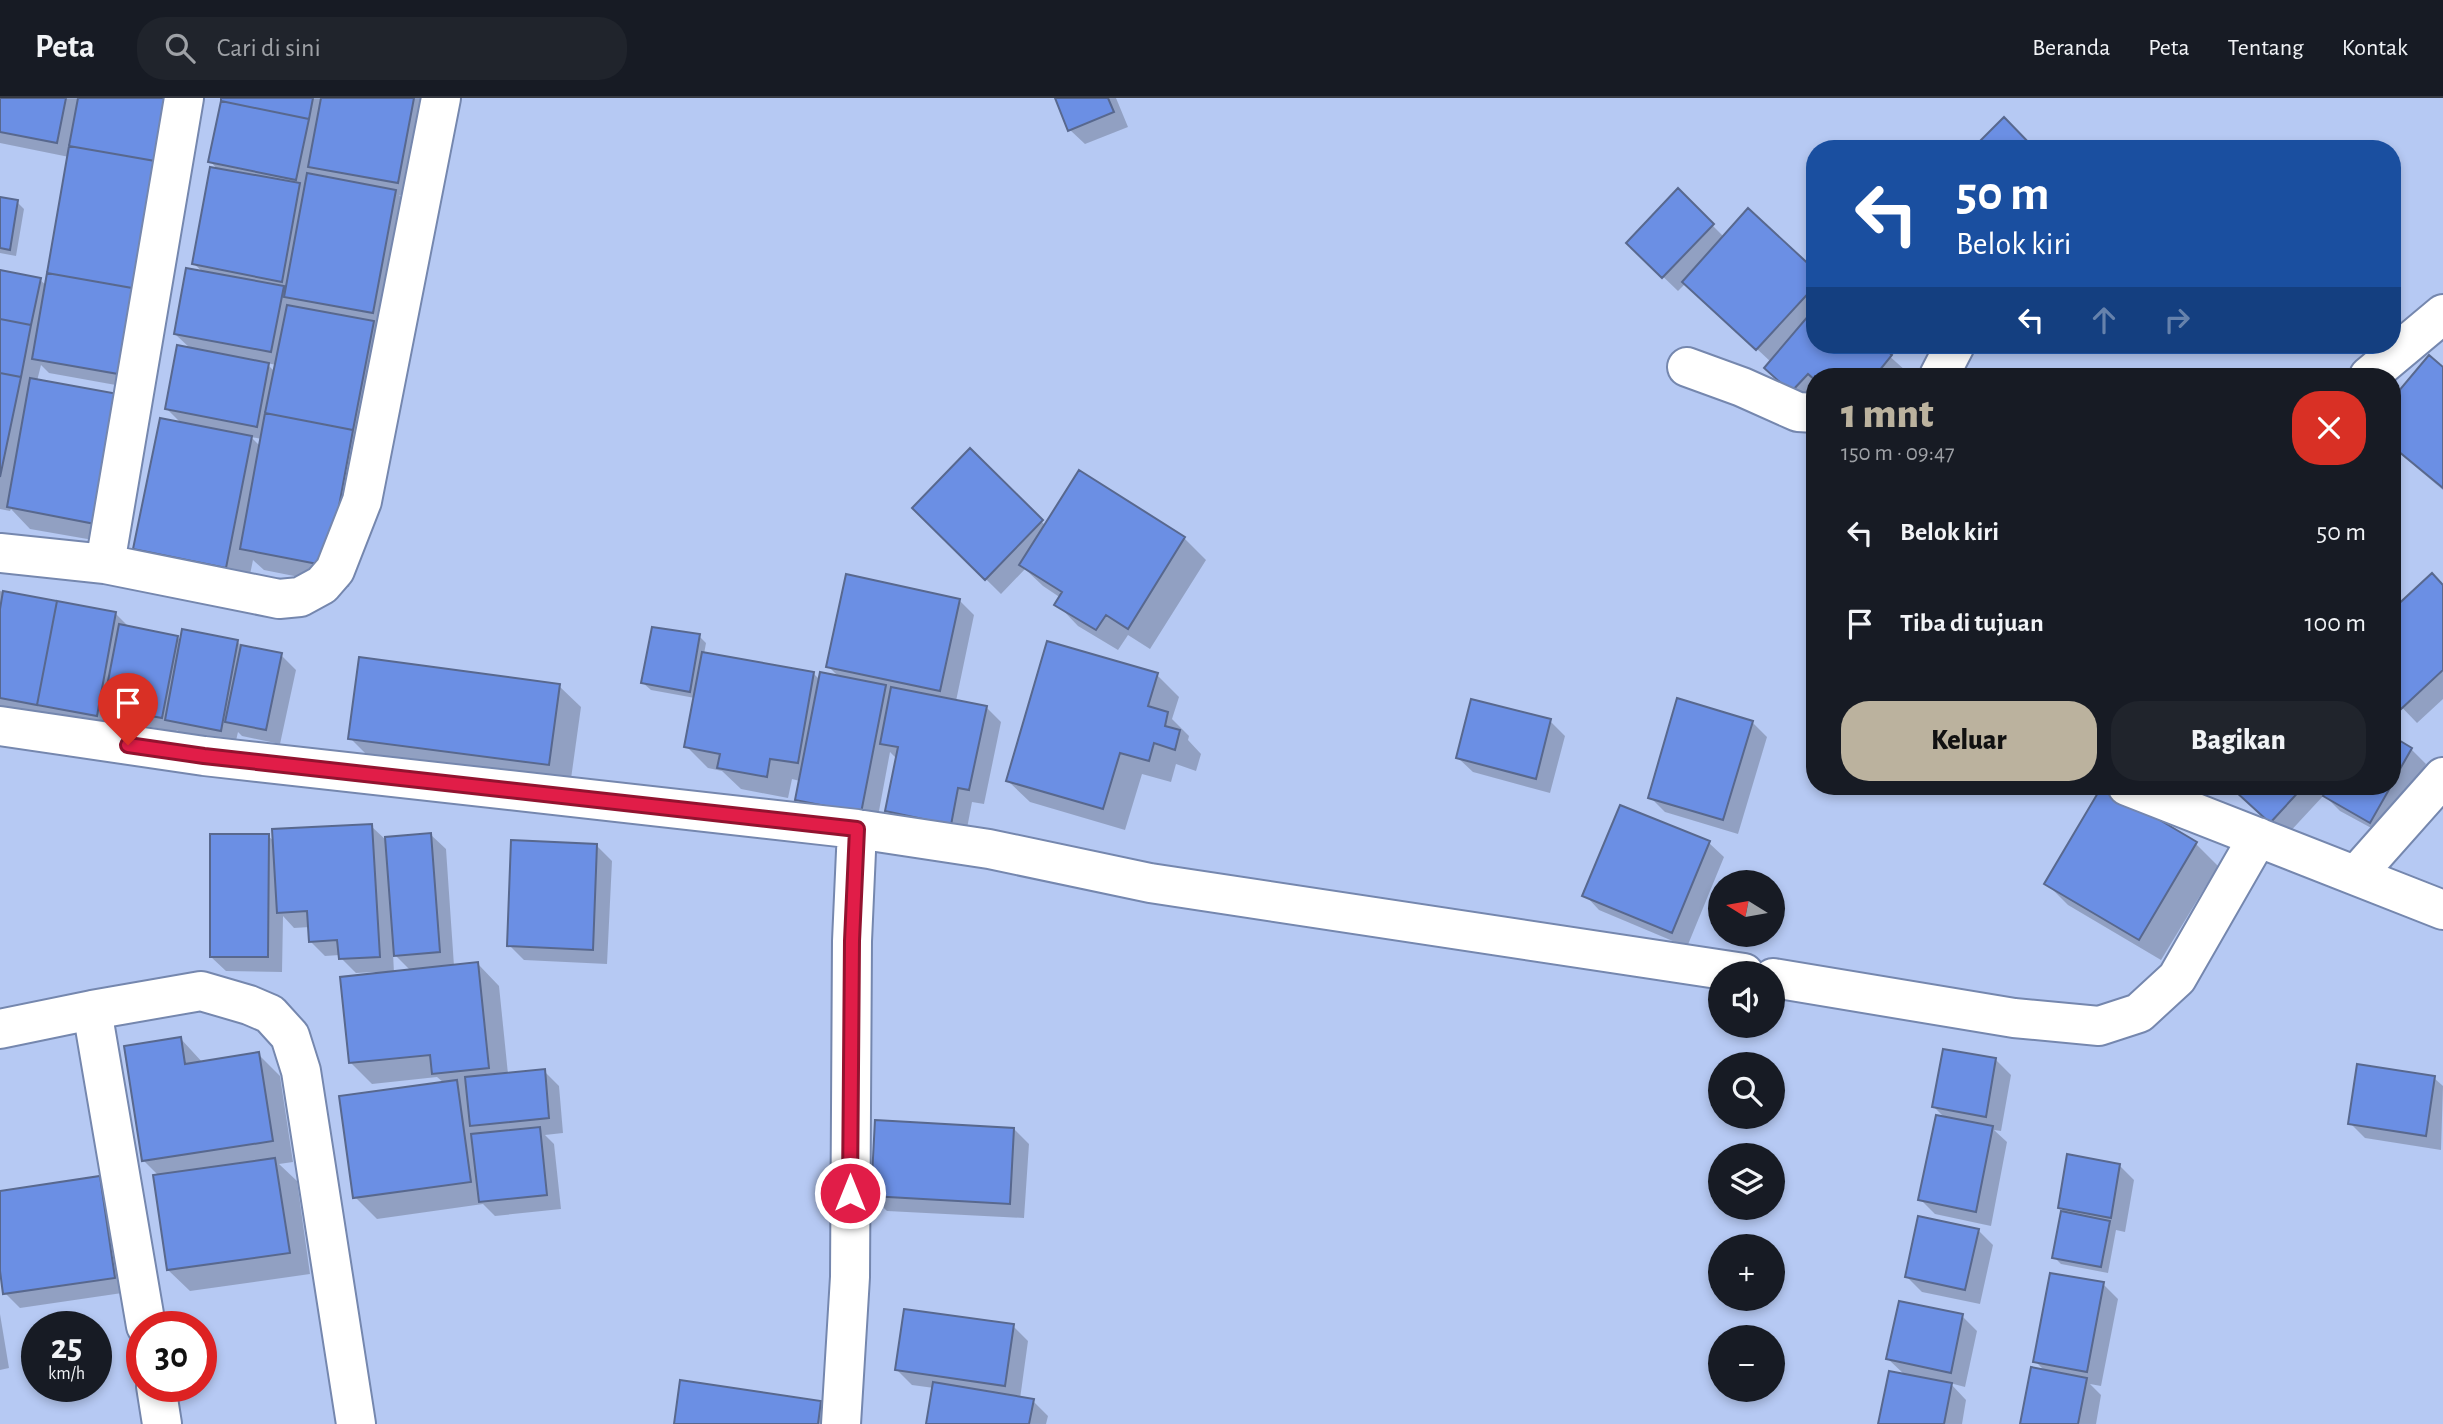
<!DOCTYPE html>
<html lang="id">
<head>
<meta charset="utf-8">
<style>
  :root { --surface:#171b24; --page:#20242c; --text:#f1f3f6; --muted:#9ea1a6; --line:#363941; --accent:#bbb29e }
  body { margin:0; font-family:"Alegreya Sans",sans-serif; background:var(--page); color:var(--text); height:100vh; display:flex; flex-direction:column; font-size:26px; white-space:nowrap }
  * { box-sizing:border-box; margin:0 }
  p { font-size:23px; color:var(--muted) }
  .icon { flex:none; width:38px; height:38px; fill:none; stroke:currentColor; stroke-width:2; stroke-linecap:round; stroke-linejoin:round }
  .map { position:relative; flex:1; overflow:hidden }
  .drawer { position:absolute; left:1806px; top:270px; width:595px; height:427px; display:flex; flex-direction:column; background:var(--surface); border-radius:28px; box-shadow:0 4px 10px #0003 }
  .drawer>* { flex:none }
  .banner { position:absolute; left:1806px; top:42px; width:595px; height:214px; border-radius:28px; box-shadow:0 4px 10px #0003; background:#1a4fa0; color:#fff; overflow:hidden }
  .needle { width:46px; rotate:281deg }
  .tools { position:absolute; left:1708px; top:772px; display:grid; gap:14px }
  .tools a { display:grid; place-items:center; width:77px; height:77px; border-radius:50%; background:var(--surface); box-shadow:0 4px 10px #0003; font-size:35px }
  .speed { position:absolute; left:21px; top:1213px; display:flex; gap:14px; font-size:35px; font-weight:700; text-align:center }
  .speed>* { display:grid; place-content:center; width:91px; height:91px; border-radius:50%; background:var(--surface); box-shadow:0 4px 10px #0003; line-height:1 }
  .speed small { font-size:18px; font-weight:400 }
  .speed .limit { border:10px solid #d22; background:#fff; color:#111 }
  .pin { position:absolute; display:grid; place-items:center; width:60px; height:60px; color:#fff; margin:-72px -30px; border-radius:50% 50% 50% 0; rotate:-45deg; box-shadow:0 0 7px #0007 }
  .pin .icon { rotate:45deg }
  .me { position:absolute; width:77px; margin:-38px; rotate:0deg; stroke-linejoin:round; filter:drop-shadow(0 0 5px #0008) }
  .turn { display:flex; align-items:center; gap:24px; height:147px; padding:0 35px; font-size:32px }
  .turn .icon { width:91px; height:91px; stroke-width:2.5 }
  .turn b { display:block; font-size:49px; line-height:60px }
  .lanes { display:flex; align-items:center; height:66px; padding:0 35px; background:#0003; justify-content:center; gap:35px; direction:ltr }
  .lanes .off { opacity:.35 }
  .round { display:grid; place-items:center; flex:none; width:74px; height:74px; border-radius:28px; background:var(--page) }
  .headline { display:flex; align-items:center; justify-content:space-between; height:119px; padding:0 35px }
  h1 { font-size:42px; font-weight:800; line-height:52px; color:var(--accent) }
  .cta { display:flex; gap:14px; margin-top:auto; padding:14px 35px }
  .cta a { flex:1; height:80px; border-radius:28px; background:var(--accent); color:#111; font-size:28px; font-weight:800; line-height:80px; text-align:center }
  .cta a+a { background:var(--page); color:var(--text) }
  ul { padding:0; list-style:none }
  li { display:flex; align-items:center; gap:21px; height:91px; padding:0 35px }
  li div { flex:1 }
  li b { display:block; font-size:26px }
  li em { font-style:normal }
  header { display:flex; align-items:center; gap:42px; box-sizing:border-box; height:98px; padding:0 35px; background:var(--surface); border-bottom:2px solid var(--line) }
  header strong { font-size:33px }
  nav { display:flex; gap:38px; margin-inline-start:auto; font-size:24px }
  .search { width:490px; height:63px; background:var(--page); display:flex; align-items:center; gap:18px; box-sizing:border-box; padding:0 24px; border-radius:28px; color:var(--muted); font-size:26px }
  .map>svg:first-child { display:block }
  .shadow { fill:#0003; fill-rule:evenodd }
  .building { fill:#6b8fe4; stroke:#58688e; stroke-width:2 }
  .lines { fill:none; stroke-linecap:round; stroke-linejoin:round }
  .street-casing { stroke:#7587ae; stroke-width:42 }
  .street { stroke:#fff; stroke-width:38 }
  .route-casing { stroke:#92132f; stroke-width:18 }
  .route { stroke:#e11d48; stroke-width:12 }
</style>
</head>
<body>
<header>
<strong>Peta</strong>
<div class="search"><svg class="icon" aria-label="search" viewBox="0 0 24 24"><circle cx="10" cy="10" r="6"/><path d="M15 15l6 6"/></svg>Cari di sini</div>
<nav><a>Beranda</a><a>Peta</a><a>Tentang</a><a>Kontak</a></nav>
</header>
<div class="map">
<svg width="2443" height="1326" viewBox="0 0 2443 1326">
  <rect width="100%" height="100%" fill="#b6c9f3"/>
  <path class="shadow" d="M0,0H197L138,291L49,275L41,267L37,283L116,446L30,431L11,411L10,413L0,411V174L40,182L47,188L69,59L0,45Z
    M223,0H431L412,99L399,97L411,109L388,229L376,227L388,240L374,356L349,489L264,472L253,462L247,491L157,472L135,451L182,326L167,311L192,252L175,236L203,174L194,166L218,72L210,63ZM266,265L277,267L275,274ZM251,339L262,341L261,349Z
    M1057,0H1116L1128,29L1085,46L1070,32Z
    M1678,93L1724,139L1815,174V247H1877L1906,273L1902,278H1815V299L1807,307L1771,264L1686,185L1678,193L1628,145Z
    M0,101L17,104L24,111L16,158L0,155Z
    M2443,271V392L2392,349V304Z
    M970,353L1046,428L1184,440L1206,462L1150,551L1128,537L1118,552L1078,528L1057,506L1061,500L1043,488L1025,471L1001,496L914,410Z
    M2443,488V601L2417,625L2392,599Z
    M0,493L115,515L130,530L177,539L182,544L237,543L243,550L281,557L296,572L280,646L242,638L238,634L235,647L181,637L177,632L176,634L120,623L114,617L111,632L0,611Z
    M959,502L974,517L956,603L986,609L1001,624L984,706L972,704L965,741L901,727L886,712L897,661L890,654L876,729L812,716L797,701L800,683L792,681L788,700L741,691L722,673L708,670L686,648L695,600L651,592L643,585L699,538L706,545L704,556L814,576L820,582L840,580L828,568Z
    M1157,577L1179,599L1172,621L1189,638L1188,642L1201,656L1196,673L1176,666L1171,684L1142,676L1125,732L1030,704L1008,683Z
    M559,588L581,609L570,688L372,662L350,640Z
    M1550,623L1565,638L1550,695L1473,674L1458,660Z
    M1752,624L1767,639L1738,736L1665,714L1650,699Z
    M2392,640L2411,651L2426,666L2386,738L2340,713L2324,697L2286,738L2237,693L2242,688H2392Z
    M2103,690L2196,746L2218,768L2161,862L2068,807L2046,785Z
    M371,728L387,743L431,737L446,751L454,868L478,866L499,888L508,976L544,973L559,988L563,1035L545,1037L554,1046L561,1111L495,1118L483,1106L377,1121L355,1099L444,985L437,979L372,986L350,964L375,874L356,875L341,860L340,857L325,858L310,843V829L294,830L283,818L282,874L226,873L211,859L268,738L275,744ZM393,855L411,873L394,875Z
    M1709,745L1724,759L1687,849L1599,812L1585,797Z
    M597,748L612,763L607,866L524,862L509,847Z
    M181,941L203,965L258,956L280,978L293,1064L279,1066L297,1083L310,1176L190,1193L168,1172L159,1078L143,1062Z
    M1996,962L2011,977L2001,1033L1994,1032L2007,1044L1991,1128L1935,1116L1920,1101L1946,1021L1934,1009Z
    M2434,980L2443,988L2441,1052L2365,1040L2350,1025Z
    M1014,1031L1029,1046L1024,1120L887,1113L872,1098Z
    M2119,1067L2134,1082L2125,1134L2116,1132L2108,1175L2061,1166L2054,1159L2063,1113L2060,1109Z
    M99,1080L114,1095L129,1194L20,1210L5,1195L0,1161V1095Z
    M1978,1132L1993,1147L1980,1206L1922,1194L1907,1179Z
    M2103,1186L2118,1201L2101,1288L2090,1286L2101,1297L2096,1326H2022L2046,1274L2035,1263Z
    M0,1216L9,1270L0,1272Z
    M1962,1218L1977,1233L1965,1289L1950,1285L1966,1302L1962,1326H1880L1906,1278L1888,1261Z
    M1013,1228L1028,1243L1020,1301L1033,1303L1048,1318L1046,1326H928L934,1290L912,1287L897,1272Z
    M821,1305L842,1326H675Z"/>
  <path class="building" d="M0,0H66L57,45L0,34Z
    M78,0H172L161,64L69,48Z
    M221,0H313L309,21L221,3Z
    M321,0H414L398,85L308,69Z
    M1055,0H1108L1114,14L1068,33Z
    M221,3L309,21L296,82L208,64Z
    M2004,19L2035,51H1972Z
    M69,48L161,64L138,191L47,175Z
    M210,69L300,85L282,184L192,166Z
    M307,75L396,92L373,215L284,199Z
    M1678,90L1714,126L1662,180L1626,145Z
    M0,99L18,102L10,152L0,150Z
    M1748,110L1815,172V188L1756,252L1682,184Z
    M186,170L284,188L271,254L174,236Z
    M0,172L41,180L31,227L0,221Z
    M47,175L138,191L124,277L32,261Z
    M287,207L374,223L353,332L265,315Z
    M1815,210V247H1879L1892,257L1875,278H1869L1863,273L1858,278H1815V282L1808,276L1791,294L1764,270Z
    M0,221L31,227L21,279L0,275Z
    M177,247L269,265L257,329L165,311Z
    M2429,257L2443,269V390L2392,348V301Z
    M0,275L21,279L0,379Z
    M30,280L118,296L95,426L7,409Z
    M265,315L353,332L328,468L240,451Z
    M160,320L252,338L226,470L133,451Z
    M970,350L1043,422L985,482L912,410Z
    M1079,372L1185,439L1128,531L1106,517L1096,532L1054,507L1062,494L1019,467Z
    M2432,475L2443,487V572L2401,611L2392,602V512Z
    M846,476L960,501L940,593L826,569Z
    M3,493L57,503L37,607L0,600V511Z
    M57,503L116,514L97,618L37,607Z
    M119,526L178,538L162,620L103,609Z
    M652,529L700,536L690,594L641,585Z
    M182,531L238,542L221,633L165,622Z
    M1047,543L1158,575L1148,608L1168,614L1165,628L1180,632L1175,652L1154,645L1149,663L1120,655L1103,711L1006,683Z
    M241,547L282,555L266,632L225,624Z
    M702,554L814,574L798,665L770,661L767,679L717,670L720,656L684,649Z
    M359,559L560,586L549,667L348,641Z
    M820,574L886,587L861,715L795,702Z
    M891,589L987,608L969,692L958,690L951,727L885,713L898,649L880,646Z
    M1677,600L1753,623L1723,722L1648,700Z
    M1471,601L1551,621L1536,681L1456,660Z
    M2392,638L2412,650L2392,685Z
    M2102,688L2197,744L2139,842L2044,786Z
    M2240,688H2304L2270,725L2235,693Z
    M2329,688H2391L2370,725L2323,698Z
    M1620,707L1710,743L1672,835L1582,798Z
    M372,726L380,859L339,861L337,842L309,844L307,813L277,815L272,731Z
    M431,735L440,854L394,858L385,739Z
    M210,736H269L268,859H210Z
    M511,742L597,746L593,852L507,848Z
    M478,864L489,970L432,976L430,957L349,965L340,879Z
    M181,939L185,966L259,954L273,1043L142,1063L124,948Z
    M1943,951L1996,960L1986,1019L1932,1009Z
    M2357,966L2435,978L2426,1038L2348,1026Z
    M545,971L549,1020L470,1028L465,979Z
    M457,982L471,1084L353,1100L339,998Z
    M1936,1017L1993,1028L1976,1114L1918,1102Z
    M875,1022L1014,1030L1010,1106L871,1098Z
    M540,1029L547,1097L479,1104L471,1036Z
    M2067,1056L2120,1066L2111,1120L2058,1110Z
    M275,1060L290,1155L167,1172L153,1077Z
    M100,1078L115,1180L3,1196L0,1173V1093Z
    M2061,1113L2110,1123L2101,1169L2052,1160Z
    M1918,1118L1979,1131L1965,1192L1905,1179Z
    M2050,1175L2104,1184L2087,1274L2033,1264Z
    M1899,1203L1963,1216L1951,1275L1886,1261Z
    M904,1211L1014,1226L1005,1288L895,1272Z
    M2031,1269L2087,1280L2078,1326H2020Z
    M1889,1273L1952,1285L1944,1326H1878Z
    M680,1282L821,1303L818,1326H674Z
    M933,1284L1034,1301L1029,1326H926Z"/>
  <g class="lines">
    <g class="street-casing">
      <path id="street" d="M1687,269L1742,289L1798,314L1815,315
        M1939,278L1955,247
        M2369,278L2443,216
        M0,455L105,466L279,501L300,499L322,487L335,472L362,403L441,0
        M105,466L184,0
        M0,628L204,658L857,731L989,751L1150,785L1744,875
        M2127,688L2443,812
        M2357,776L2443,679
        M1773,880L2014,920L2099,928L2139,915L2177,880L2258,739
        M92,912L146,1228
        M0,931L92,912L201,893L249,907L270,916L290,938L301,973L356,1326
        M156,1288L162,1326
        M841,1326L850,1179L852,843L857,731"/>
    </g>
    <use href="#street" class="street"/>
  </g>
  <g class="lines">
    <g class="route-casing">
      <path id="route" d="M128,647L204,658L857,731L852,843L850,1095"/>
    </g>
    <use href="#route" class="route"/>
  </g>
</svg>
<div class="tools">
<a><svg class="needle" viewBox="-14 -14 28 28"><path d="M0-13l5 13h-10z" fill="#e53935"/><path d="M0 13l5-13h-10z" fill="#9ea1a6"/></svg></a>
<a><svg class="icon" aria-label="sound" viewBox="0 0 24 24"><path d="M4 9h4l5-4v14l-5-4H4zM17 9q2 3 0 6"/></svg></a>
<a><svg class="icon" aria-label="search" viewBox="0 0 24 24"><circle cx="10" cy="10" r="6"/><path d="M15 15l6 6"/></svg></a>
<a><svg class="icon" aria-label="layers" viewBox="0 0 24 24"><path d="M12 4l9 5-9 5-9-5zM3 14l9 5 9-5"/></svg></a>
<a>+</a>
<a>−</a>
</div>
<div class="speed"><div>25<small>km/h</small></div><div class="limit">30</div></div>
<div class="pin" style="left:128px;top:647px;background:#d93025"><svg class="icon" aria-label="arrive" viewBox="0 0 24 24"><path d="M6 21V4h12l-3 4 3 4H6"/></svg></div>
<svg class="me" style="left:850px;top:1095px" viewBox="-20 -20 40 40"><circle r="17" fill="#e11d48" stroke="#fff" stroke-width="3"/><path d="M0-11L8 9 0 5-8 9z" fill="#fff"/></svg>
<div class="banner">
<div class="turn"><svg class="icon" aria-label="left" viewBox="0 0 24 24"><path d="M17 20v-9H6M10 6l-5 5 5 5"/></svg><div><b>50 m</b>Belok kiri</div></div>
<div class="lanes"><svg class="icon" aria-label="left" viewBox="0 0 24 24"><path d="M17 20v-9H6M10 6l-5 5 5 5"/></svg><svg class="icon off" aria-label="ahead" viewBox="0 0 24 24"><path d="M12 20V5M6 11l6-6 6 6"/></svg><svg class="icon off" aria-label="right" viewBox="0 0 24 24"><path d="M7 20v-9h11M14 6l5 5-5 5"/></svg></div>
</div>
<section class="drawer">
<div class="headline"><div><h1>1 mnt</h1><p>150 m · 09:47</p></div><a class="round" style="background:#d93025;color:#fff"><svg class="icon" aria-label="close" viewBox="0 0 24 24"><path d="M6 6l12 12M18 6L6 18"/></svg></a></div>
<ul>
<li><svg class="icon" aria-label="left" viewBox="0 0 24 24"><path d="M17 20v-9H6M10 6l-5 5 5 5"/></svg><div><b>Belok kiri</b></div><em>50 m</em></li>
<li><svg class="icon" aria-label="arrive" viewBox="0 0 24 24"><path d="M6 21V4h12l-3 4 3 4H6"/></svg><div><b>Tiba di tujuan</b></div><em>100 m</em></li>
</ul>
<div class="cta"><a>Keluar</a><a>Bagikan</a></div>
</section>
</div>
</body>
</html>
